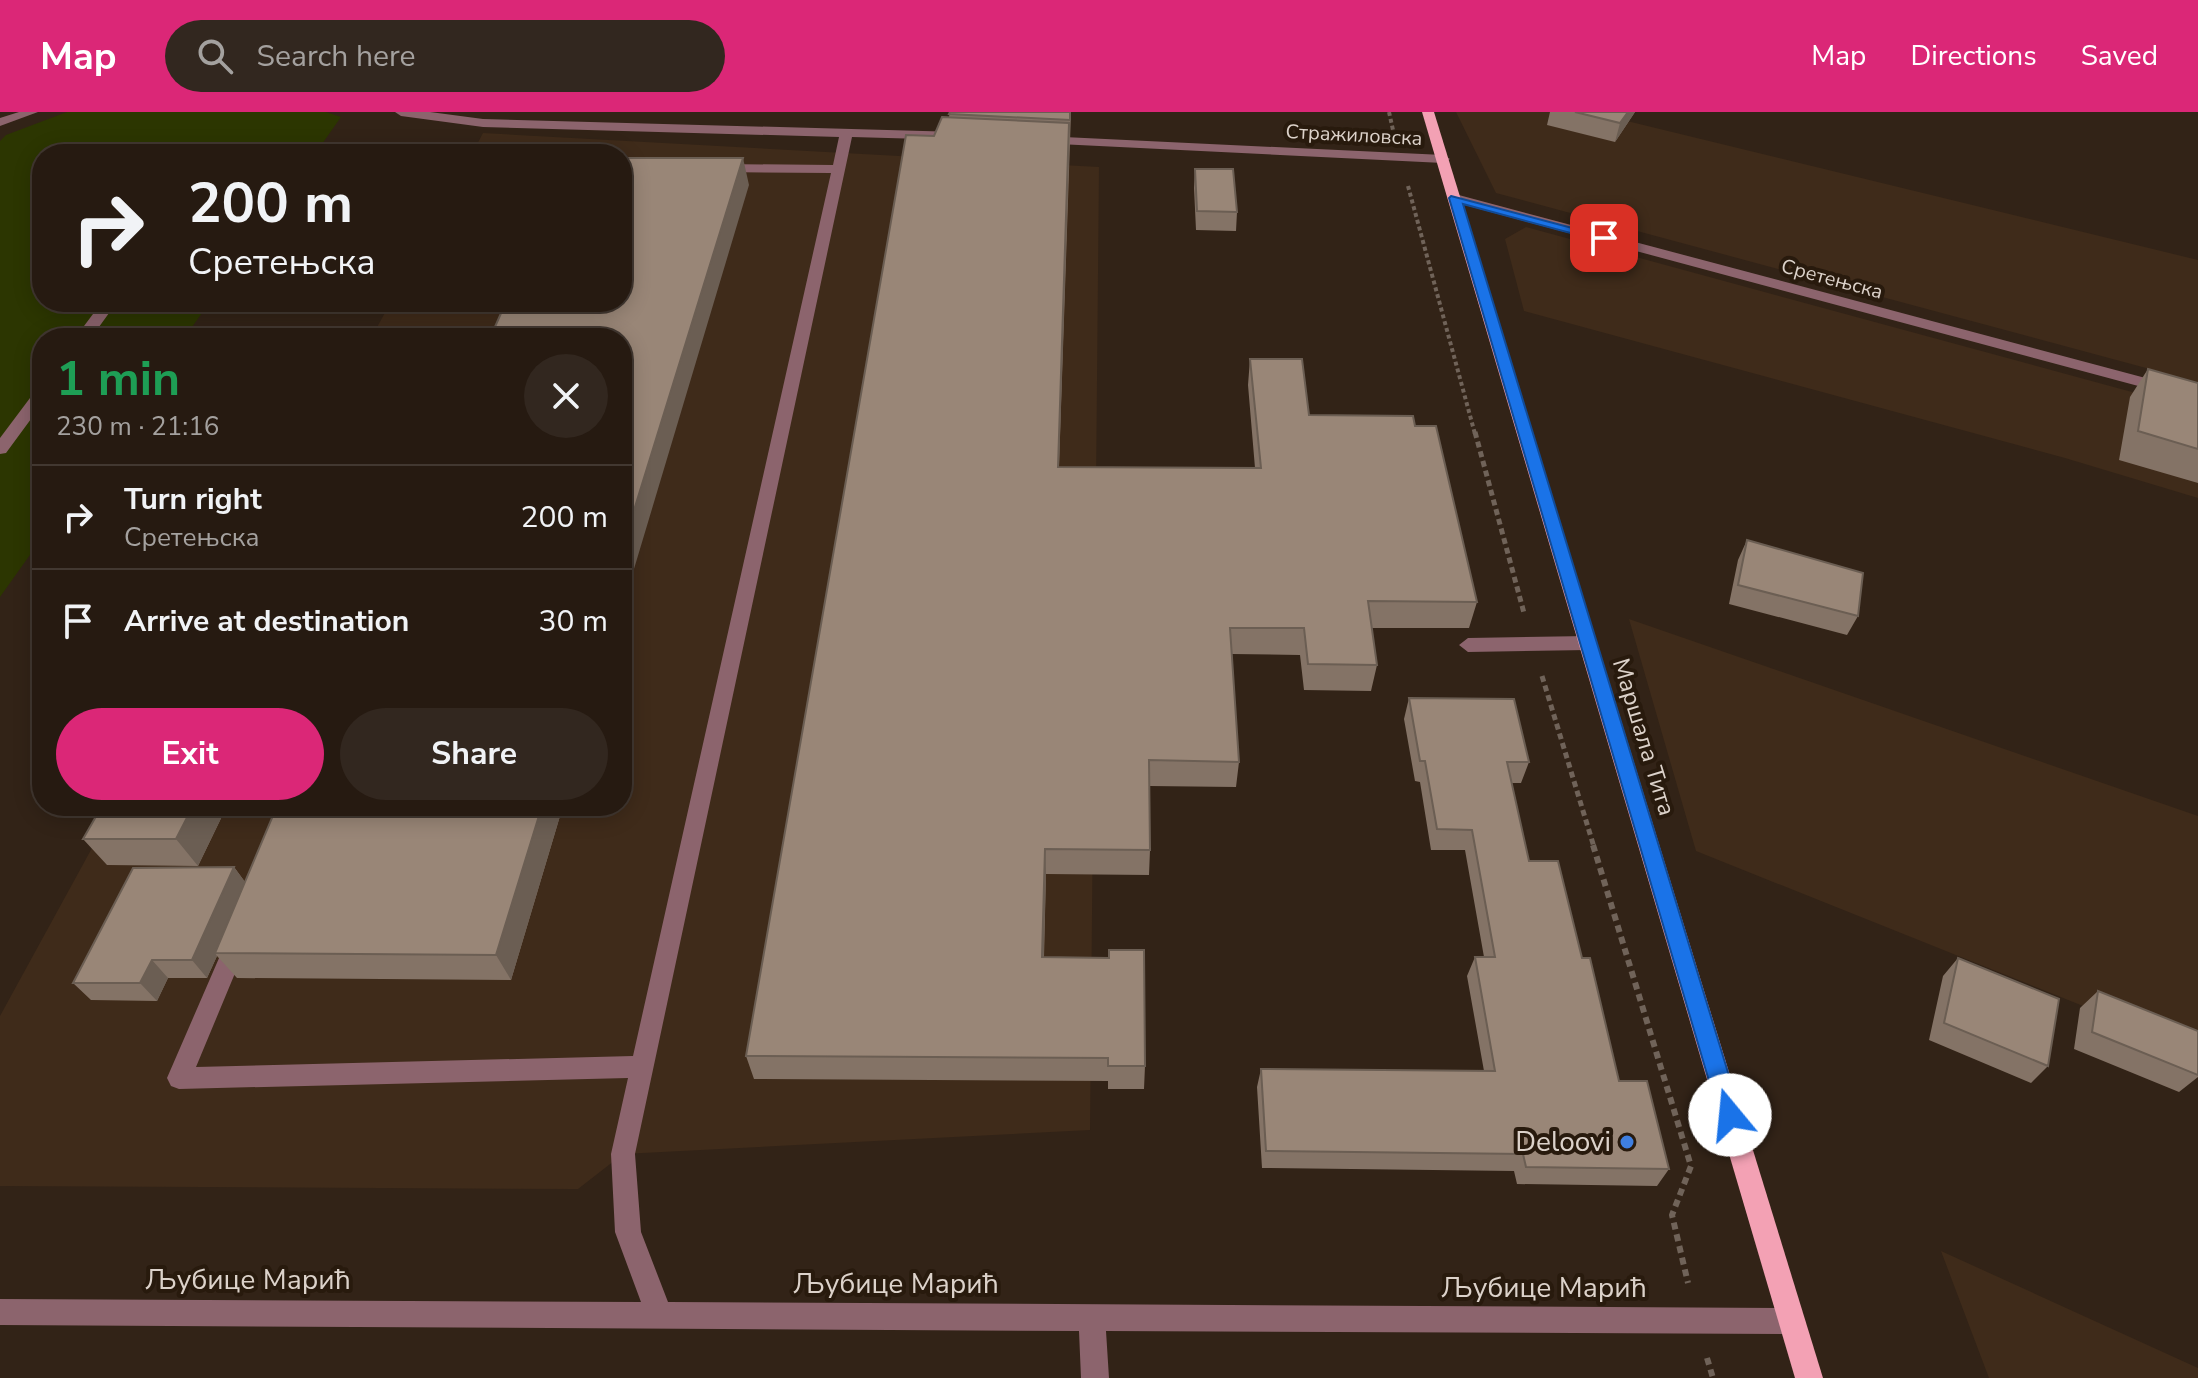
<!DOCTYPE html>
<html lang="en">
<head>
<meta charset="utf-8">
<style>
  :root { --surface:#261a11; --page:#32271f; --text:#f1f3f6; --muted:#a4a19f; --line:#423831; --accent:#db2777 }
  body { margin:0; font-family:"Nunito Sans",sans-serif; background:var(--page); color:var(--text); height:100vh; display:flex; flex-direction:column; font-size:30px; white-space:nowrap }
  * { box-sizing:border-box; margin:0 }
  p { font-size:26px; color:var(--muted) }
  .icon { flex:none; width:44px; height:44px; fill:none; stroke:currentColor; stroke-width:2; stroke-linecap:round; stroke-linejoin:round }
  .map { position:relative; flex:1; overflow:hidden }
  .details { position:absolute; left:32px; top:216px; width:600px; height:488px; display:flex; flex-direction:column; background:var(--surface); border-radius:32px; box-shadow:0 4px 20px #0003,0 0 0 2px var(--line) }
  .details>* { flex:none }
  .banner { position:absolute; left:32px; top:32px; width:600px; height:168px; border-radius:32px; box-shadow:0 4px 20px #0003,0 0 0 2px var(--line); background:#261a11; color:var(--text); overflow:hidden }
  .pin { position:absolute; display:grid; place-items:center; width:68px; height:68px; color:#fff; margin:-34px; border-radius:16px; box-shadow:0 4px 12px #0006 }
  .me { position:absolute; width:88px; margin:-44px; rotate:343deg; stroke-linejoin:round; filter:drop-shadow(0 0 6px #0008) }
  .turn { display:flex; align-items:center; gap:28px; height:168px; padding:0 24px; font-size:36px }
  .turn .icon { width:104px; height:104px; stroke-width:2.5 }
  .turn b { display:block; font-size:56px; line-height:68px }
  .round { display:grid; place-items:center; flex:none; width:84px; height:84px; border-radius:42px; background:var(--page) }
  .head { display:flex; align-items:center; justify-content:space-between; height:136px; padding:0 24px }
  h1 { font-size:48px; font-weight:700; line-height:60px; color:#1e9e55 }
  .primary-button { display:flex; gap:16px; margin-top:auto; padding:16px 24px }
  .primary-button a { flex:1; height:92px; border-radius:48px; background:var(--accent); color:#fff; font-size:32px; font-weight:700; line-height:92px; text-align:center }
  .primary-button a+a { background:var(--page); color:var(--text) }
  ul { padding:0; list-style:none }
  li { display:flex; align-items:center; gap:24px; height:104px; padding:0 24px; border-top:2px solid var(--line) }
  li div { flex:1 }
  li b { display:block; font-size:30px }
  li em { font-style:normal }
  header { display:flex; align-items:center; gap:48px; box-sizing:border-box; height:112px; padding:0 40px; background:var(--accent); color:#fff }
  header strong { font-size:38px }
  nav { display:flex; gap:44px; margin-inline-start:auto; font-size:28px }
  .search { width:560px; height:72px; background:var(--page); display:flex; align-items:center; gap:20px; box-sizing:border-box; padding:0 28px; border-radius:44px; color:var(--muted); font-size:30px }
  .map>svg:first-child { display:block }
  .built { fill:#3f2b1a }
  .green { fill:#2c3601 }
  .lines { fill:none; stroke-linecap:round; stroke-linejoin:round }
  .path-far2 { stroke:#706359; stroke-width:4; stroke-dasharray:4 3; stroke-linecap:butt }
  .path-far1 { stroke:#706359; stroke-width:5; stroke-dasharray:6 4; stroke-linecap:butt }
  .path { stroke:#706359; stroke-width:6; stroke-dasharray:7 5; stroke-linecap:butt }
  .minor { fill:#8c646d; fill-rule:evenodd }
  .major { fill:#f3a1b4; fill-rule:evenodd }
  .wall { fill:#847366 }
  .shaded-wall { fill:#6b5e53 }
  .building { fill:#998677; stroke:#6b5e53; stroke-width:2 }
  .route { fill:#1a73e8; stroke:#114b97; stroke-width:2 }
  .shop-dot { fill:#3f7fe0; stroke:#281a0d; stroke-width:3 }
  .labels { text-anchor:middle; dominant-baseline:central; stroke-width:8; stroke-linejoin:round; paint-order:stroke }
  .far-street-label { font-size:20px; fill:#dcd2ca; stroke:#281a0d }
  .street-label { font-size:24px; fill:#dcd2ca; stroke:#281a0d }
  .near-poi-label { font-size:28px; fill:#dcd2ca; stroke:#281a0d; text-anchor:end }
  .near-street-label { font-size:28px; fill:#dcd2ca; stroke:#281a0d }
</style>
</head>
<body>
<header>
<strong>Map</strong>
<div class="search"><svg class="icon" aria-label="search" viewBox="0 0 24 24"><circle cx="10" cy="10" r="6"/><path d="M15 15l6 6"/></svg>Search here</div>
<nav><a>Map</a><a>Directions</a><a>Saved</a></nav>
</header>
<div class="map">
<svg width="2198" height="1266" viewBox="0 0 2198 1266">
  <rect width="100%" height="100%" fill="#322317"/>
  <path class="built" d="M1456,0H1590L2198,148V270L1496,81Z
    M483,21L1099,55L1090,1018L623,1042L578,1077L0,1074V904L115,694H622V226H371L391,190H622V42H472Z
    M1526,115L2198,298V386L2065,346L1524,199L1505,127Z
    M1629,507L2198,704V940L1696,739Z
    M1941,1139L2198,1256V1266H1989Z"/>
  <path class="green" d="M67,0H326L341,5L315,42H42V190H210L184,226H42V426L0,485V29L6,23Z"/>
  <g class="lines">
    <path class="path-far2" d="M1389,0L1393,18
      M1408,74L1475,322"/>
    <path class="path-far1" d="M1475,320L1524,501
      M1542,564L1594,735"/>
    <path class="path" d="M1593,733L1691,1054L1672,1103L1688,1171
      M1707,1246L1713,1266"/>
    <path class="minor" d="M19,0H38L0,14V6Z
      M395,0H430L483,7L959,20L966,24L959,28L852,25L635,1042L641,1120L668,1190L1792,1196L1801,1200L1805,1209L1801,1218L1792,1222L1106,1219L1109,1266H1081L1079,1219L0,1213V1187L641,1190L615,1120L611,1042L628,966L179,977L171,974L167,966L226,830L229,823L237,821L245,823L248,830L196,955L633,944L831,61L720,60L713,56L720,52L833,53L839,25L483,15L401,4Z
      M1043,24L1443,43L1450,47L1443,51L1038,31V25Z
      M1455,82L2198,280V290L1450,89L1448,86Z
      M102,190H117L91,226H75Z
      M42,276V292L6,341L0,342V326L36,278Z
      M1588,524L1597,531L1588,538L1468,540L1459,533L1468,526Z"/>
    <path class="major" d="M1422,0H1434L1823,1266H1795Z"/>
  </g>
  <path class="wall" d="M950,0H1071L1059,355L1255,356L1248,273L1250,247L1309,303L1415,314L1477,490L1469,516H1372L1377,553L1371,579L1304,578L1300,543L1232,542L1239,650L1236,675L1149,674L1150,738L1149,763L1046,762L1044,845L1145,954L1144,977H1108V969L754,967L746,944Z
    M1550,0H1635L1615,30L1547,13Z
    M1195,57L1237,100L1236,119L1196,118L1194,76Z
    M2148,257L2198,271V371L2119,348L2130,285Z
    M1747,428L1858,504L1847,523L1729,492L1738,448Z
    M1409,586L1529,650L1521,671H1512L1529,749L1582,846L1619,969L1669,1057L1657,1074L1517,1072L1514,1059L1262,1056L1257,975L1261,957L1484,959L1467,864L1475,845H1484L1465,738H1431L1420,670L1415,669L1404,607Z
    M102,694H227L198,754L107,753L83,727Z
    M563,694L511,868L237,866L217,844L207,866H168L157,889L91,888L73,871L234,755L245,770Z
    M1958,846L2048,954L2031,971L1929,928L1943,864Z
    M2098,879L2198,919V965L2179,980L2074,937L2080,896Z"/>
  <path class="shaded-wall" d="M1628,0H1635L1615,30L1620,11Z
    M1069,11V36L1058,381V355Z
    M743,46L749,73L622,497V437Z
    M193,694H227L198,754L176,727Z
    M542,694H563L511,868L496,843Z
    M1045,737L1046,762L1043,869L1042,845Z
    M234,755L248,774L215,841L217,844L207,866L192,848Z
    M152,848L168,866L157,889L140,871Z"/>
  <path class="building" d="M950,0H1070V8L949,2Z
    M1575,0H1628L1620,11Z
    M942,5L1069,11L1058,355L1261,356L1250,247H1302L1309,303L1413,304L1415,314H1436L1477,490L1368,489L1377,553L1308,552L1304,516H1230L1239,650L1149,648L1150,738L1045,737L1042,845L1109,846V838H1144L1145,954H1108V946L746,944L906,23L934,24Z
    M622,46H743L622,437V226H490L506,190H622Z
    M1195,57H1233L1237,100L1197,99Z
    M2148,257L2198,271V337L2138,319Z
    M1747,428L1863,461L1858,504L1738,473Z
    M1409,586L1514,587L1529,650H1507L1529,749H1558L1582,846H1590L1619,969H1647L1669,1057L1526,1055L1523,1042L1266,1039L1261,957L1495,959L1475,845H1495L1472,718L1437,717L1425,649H1420Z
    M102,694H193L176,727H83Z
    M277,694H542L496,843L215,841Z
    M234,755L192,848H152L140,871H73L133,756Z
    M1958,846L2059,887L2048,954L1944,911Z
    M2098,879L2198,919V963L2092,920Z"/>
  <path class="route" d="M1451,84L1610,126L1604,130L1463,92L1741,1003L1738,1010L1730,1013L1722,1010L1719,1003L1449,86Z"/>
  <circle class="shop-dot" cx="1627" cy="1030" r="8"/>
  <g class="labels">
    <g class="far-street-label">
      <text transform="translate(1354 23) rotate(3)">Стражиловска</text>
      <text transform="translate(1832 167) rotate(15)">Сретењска</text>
    </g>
    <g class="street-label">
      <text transform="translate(1644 625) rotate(73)">Маршала Тита</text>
    </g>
    <g class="near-poi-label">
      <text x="1611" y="1030">Deloovi</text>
    </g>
    <g class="near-street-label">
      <text x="248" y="1168">Љубице Марић</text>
      <text x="896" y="1172">Љубице Марић</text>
      <text x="1544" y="1176">Љубице Марић</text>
    </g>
  </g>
</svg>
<div class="pin" style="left:1604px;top:126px;background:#d93025"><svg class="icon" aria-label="arrive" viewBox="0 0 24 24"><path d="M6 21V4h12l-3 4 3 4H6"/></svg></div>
<svg class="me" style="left:1730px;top:1003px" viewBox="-20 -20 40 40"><circle r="19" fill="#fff"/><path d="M0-13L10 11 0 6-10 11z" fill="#1a73e8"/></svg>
<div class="banner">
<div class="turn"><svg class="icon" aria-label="right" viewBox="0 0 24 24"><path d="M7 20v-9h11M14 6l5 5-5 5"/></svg><div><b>200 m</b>Сретењска</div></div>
</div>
<section class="details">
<div class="head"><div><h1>1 min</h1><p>230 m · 21:16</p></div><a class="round"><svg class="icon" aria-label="close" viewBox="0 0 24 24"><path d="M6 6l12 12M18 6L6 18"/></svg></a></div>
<ul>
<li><svg class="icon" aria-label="right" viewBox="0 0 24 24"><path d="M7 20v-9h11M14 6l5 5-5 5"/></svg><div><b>Turn right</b><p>Сретењска</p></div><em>200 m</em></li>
<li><svg class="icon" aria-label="arrive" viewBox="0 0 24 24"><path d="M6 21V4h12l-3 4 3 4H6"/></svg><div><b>Arrive at destination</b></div><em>30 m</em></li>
</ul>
<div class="primary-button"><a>Exit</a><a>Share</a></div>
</section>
</div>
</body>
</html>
